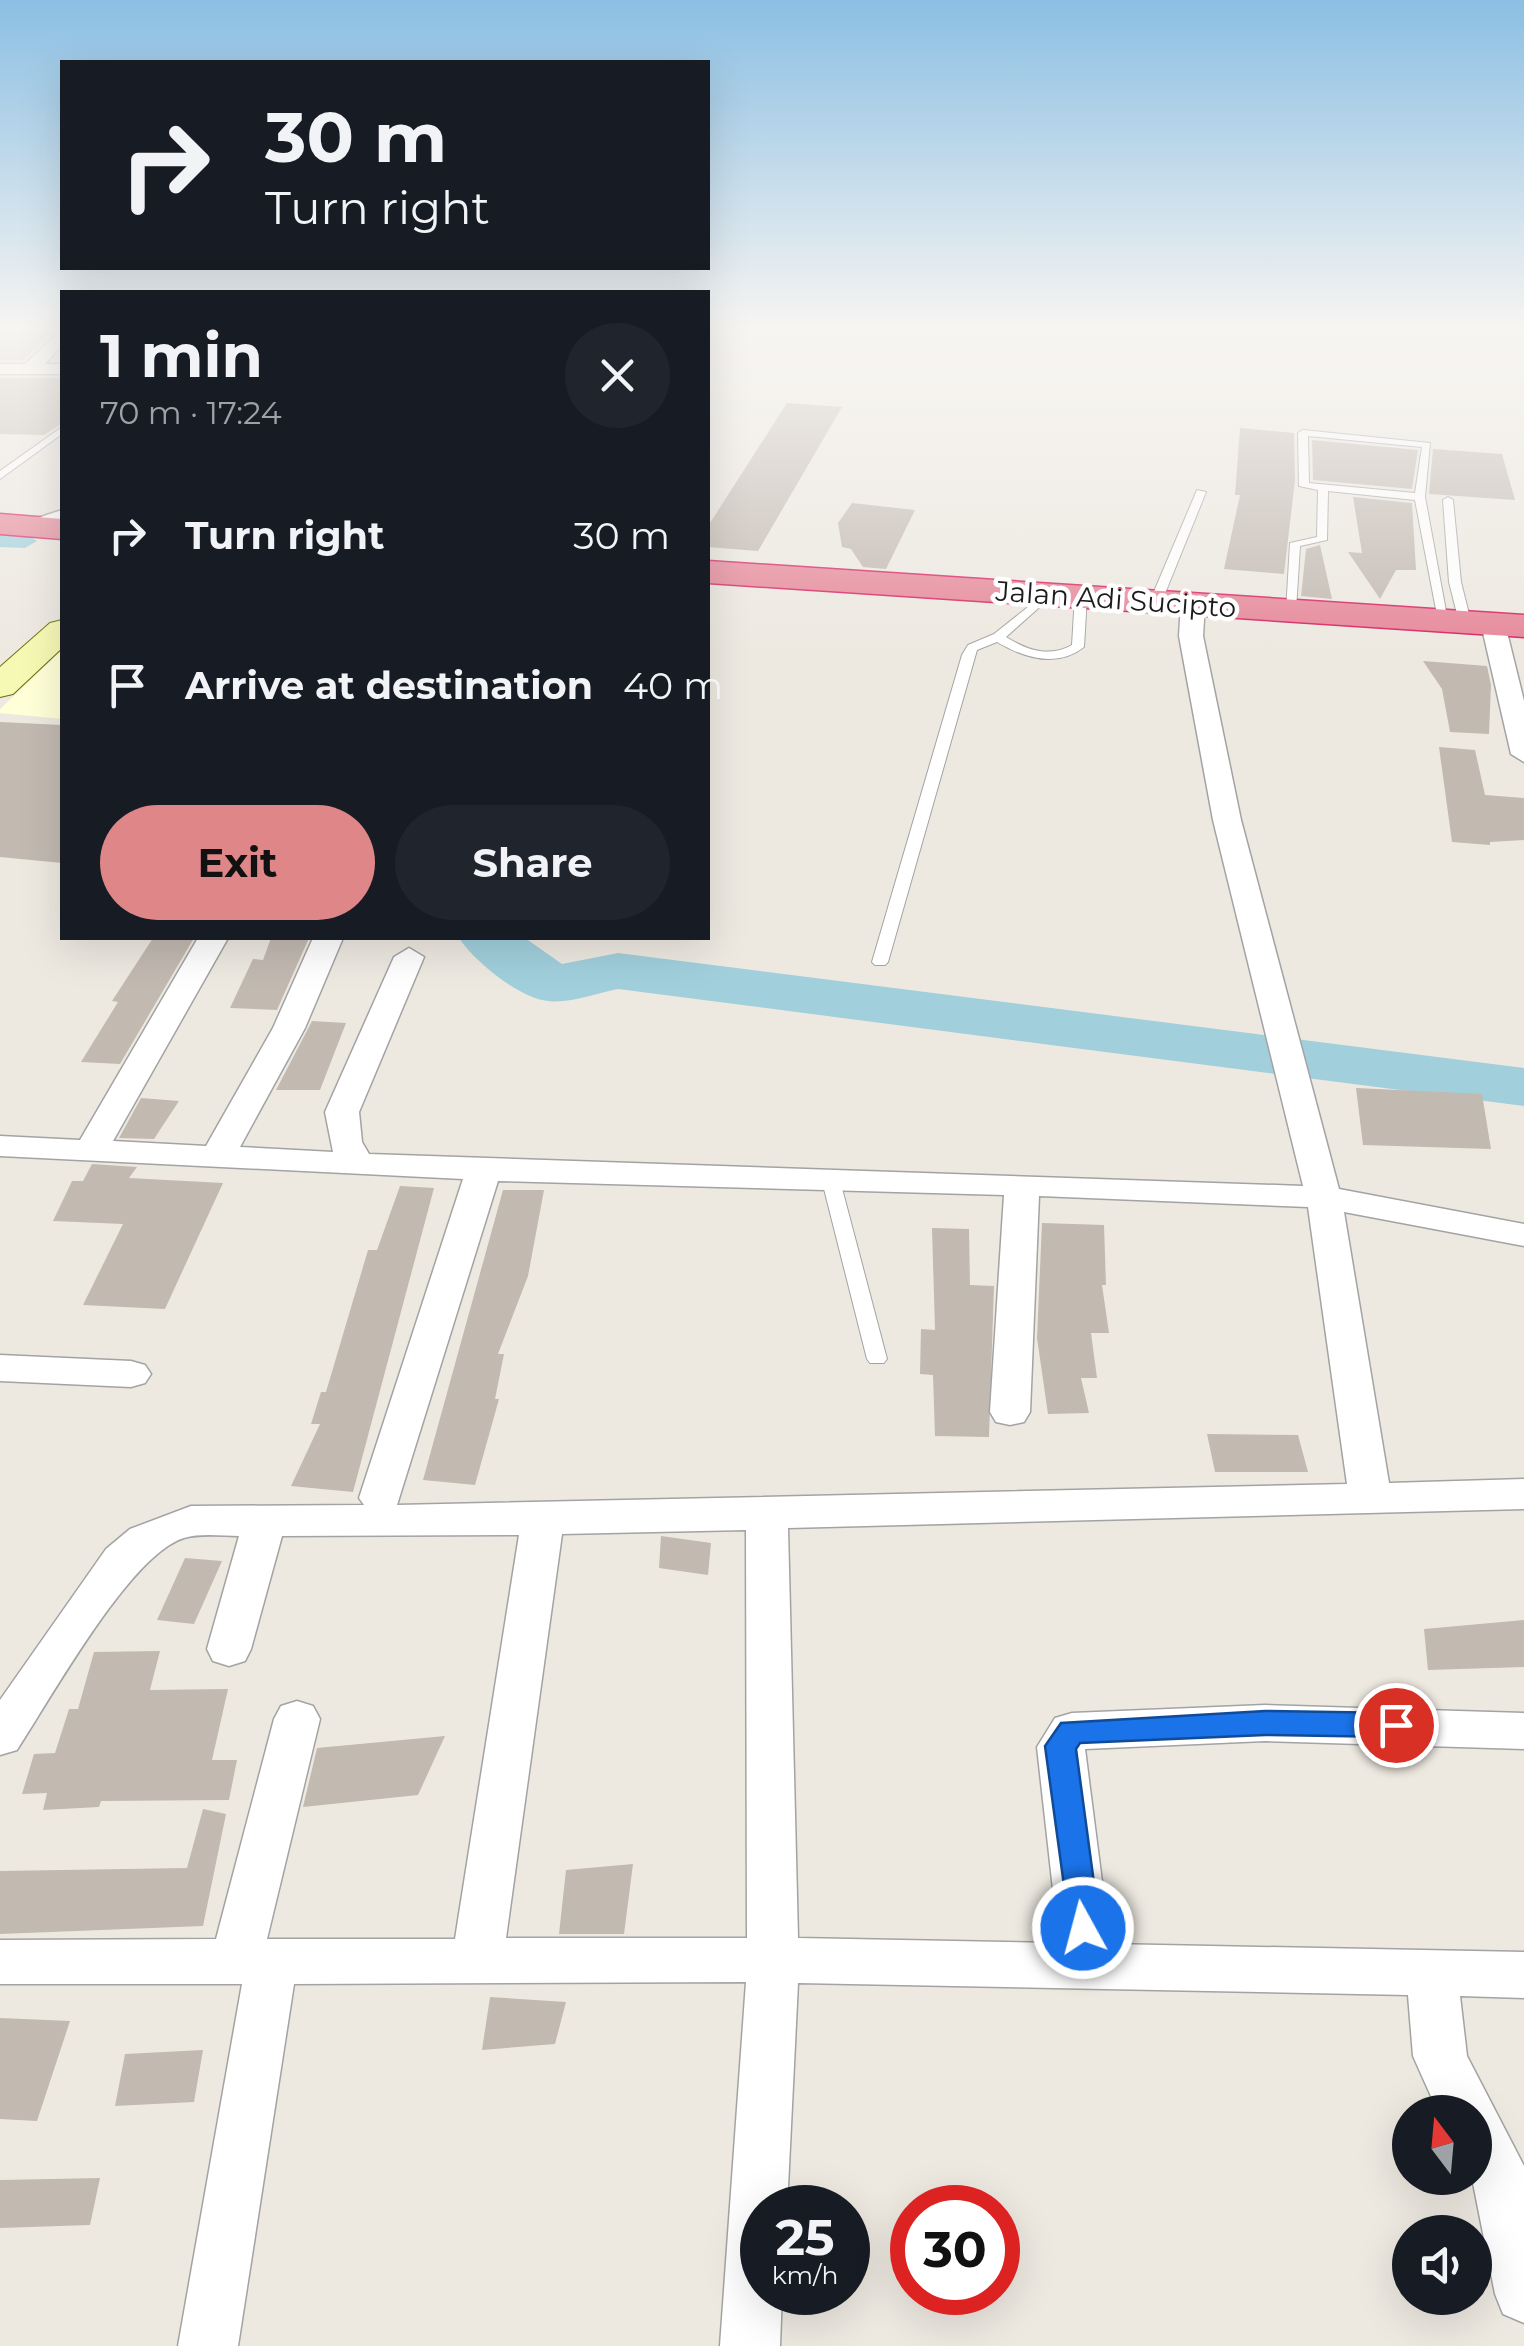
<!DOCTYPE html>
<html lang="en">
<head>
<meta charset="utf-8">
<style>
  :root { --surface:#171b24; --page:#20242c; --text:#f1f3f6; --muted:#9ea1a6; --accent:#de8688 }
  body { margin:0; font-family:Montserrat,sans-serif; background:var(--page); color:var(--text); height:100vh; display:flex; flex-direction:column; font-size:38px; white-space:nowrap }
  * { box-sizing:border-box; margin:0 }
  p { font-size:32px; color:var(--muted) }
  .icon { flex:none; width:55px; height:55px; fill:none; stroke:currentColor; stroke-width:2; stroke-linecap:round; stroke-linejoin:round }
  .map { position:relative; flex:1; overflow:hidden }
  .side { position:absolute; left:60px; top:290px; width:650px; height:650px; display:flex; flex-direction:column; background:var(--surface); border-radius:0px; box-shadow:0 10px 40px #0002 }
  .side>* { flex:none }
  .hud { position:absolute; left:60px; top:60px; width:650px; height:210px; border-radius:0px; box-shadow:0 10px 40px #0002; background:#171b24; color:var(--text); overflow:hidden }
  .needle { width:65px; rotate:344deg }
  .controls { position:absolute; left:1392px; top:2095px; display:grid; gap:20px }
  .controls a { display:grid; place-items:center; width:100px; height:100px; border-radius:50%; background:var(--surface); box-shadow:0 10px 40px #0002; font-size:50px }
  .speed { position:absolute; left:740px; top:2185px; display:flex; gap:20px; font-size:50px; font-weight:700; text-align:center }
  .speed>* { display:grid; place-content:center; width:130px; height:130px; border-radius:50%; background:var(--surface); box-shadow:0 10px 40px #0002; line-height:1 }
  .speed small { font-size:25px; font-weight:400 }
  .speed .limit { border:15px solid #d22; background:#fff; color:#111 }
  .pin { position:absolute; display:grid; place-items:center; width:85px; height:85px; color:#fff; margin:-42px; border:5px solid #fff; border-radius:50%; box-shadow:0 2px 10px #0007 }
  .me { position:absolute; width:110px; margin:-55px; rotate:353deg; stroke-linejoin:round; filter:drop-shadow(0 0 8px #0008) }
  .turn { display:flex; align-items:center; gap:35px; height:210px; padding:0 40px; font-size:45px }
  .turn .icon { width:130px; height:130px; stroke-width:2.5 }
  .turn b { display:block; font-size:70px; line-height:85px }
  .round { display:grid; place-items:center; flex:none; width:105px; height:105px; border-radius:52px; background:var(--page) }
  .headline { display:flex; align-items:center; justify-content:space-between; height:170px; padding:0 40px }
  h1 { font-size:60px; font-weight:700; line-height:75px }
  .action { display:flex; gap:20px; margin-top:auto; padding:20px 40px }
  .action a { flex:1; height:115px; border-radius:60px; background:var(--accent); color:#111; font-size:40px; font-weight:700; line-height:115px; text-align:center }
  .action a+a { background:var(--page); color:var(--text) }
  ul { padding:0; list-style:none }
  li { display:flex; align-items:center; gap:30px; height:150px; padding:0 40px }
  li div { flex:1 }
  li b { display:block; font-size:38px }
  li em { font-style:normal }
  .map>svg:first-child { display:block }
  .education { fill:#ffffd8 }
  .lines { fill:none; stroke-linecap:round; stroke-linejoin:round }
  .canal { fill:#a1cfdc; fill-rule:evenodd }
  .river { fill:#a1cfdc; fill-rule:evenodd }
  .building { fill:#c2b9b1 }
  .lane-casing { stroke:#a3a3a3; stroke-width:2 }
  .street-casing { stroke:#a3a3a3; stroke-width:3 }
  .secondary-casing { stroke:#667104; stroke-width:2 }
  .highway-casing { stroke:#d72261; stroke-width:3 }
  .lane { fill:#fff; fill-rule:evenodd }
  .street { fill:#fff; fill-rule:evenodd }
  .secondary { fill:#f6f9b3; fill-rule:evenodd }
  .highway { fill:#e68799; fill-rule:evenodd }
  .route { fill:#1a73e8; stroke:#114b97; stroke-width:2.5 }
  .labels { text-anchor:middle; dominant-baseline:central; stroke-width:9; stroke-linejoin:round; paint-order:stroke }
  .far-street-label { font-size:28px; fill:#1c1c1c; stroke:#fff }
</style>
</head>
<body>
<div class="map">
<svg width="1524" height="2346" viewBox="0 0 1524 2346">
  <rect width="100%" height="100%" fill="#ede9e1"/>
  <path class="education" d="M62,650V719L0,713V709Z"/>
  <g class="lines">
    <path class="canal" d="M708,328H726L708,337Z
      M0,533L25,534L37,541L25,548L0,547Z"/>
    <path class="river" d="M459,938H525L562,964L618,953L1524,1068V1106L618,989C597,993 569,1004 548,1001C519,998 475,962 459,938Z"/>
  </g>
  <path class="building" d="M0,332L50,333L24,360H0Z
    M0,378H62V423L44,435L0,434Z
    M787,403L842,407L758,551L708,547V526Z
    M1240,428L1294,433L1295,480L1284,574L1224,569L1240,495H1235Z
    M1312,440L1418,450L1412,489L1313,480Z
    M1433,449L1502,454L1515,500L1429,494Z
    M1353,497L1412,503L1416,570H1396L1380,599L1348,552L1362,553Z
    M852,503L915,510L886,569L863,567L851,549L842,547L838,523Z
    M1320,545L1332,599L1301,596L1306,549Z
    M1423,661L1487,666L1491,685L1489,734L1450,732L1442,689Z
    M0,722L62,725V863L0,857Z
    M1439,747L1475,750L1485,795L1524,798V840L1490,842V845L1452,842Z
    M153,938H194L120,1064L81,1062L118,1002L112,1001Z
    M271,938H309L277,1010L230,1008L253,959L263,960Z
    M312,1021L346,1023L320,1090H276Z
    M1356,1088L1482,1094L1491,1149L1363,1145Z
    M141,1098L179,1101L154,1139L119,1138Z
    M92,1164L137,1167L129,1178L223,1183L165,1309L83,1305L123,1224L53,1221L72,1181H83Z
    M400,1186L434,1188L353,1492L291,1486L320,1424H311L321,1392H326L368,1250H377Z
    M503,1190H544L528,1276L498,1354H504L495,1399H499L475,1485L423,1480Z
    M1042,1223L1104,1225L1106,1285H1102L1109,1333H1091L1097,1378H1081L1089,1413L1048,1414L1037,1338Z
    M932,1228L969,1229L970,1285L994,1286L989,1437L935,1436L933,1375L920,1374L921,1329L935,1330Z
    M1207,1434L1298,1435L1308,1472H1215Z
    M661,1536L711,1543L708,1575L659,1568Z
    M185,1558L222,1561L194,1624L157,1620Z
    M1524,1620V1667L1428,1670L1424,1629Z
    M160,1651L150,1690L228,1689L212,1760H237L229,1800L101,1801L99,1807L43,1810L47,1793L22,1794L34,1754L55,1753L69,1709H78L94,1652Z
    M445,1736L418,1795L303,1807L317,1748Z
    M203,1809L226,1814L203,1926L0,1934V1871L187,1868Z
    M633,1864L624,1934H559L566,1870Z
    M490,1997L566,2002L555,2044L482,2050Z
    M0,2018L70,2021L37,2121L0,2119Z
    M203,2050L194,2102L115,2106L125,2054Z
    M100,2178L90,2225L0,2228V2180Z"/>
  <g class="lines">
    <g class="lane-casing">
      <path id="lane" d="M62,427V434L0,479V471Z
        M1303,430L1430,443L1425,497L1448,622L1438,620L1415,500L1328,491L1327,540L1300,546L1296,610L1286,612L1290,543L1317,537L1318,490L1299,486L1298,433ZM1308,436L1422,447L1415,493L1309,483Z
        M1197,490L1206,492L1162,601L1152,603L1150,601Z
        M1448,497L1453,500L1461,582L1471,622L1465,626L1459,622L1449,582L1443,500Z
        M1048,591L1054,594L1052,596L1006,637C1027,650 1049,658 1072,645L1075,596L1081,593L1087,596L1084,647C1057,668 1024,658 997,642L977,650L888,962L885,965H875L872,962L962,655L968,645L994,634Z
        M830,1172L839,1177L887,1359L884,1363H870L867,1359L821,1177Z"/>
    </g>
    <g class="street-casing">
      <path id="street" d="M62,330V345L45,364H62V374H0V364H25Z
        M62,510V522L24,532L13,526Z
        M1193,596L1205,603L1203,636L1241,820L1339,1189L1524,1224V1246L1344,1212L1389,1483L1524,1479V1509L788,1528L798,1938L1059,1943L1037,1747L1055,1718L1072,1713L1265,1705L1524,1713V1749L1265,1741L1085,1749L1110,1944L1524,1952V1998L1460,1996L1467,2056L1524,2166V2323L1503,2314L1495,2294L1472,2178L1475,2112H1438L1413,2056L1408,1995L798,1983L787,2208H762V2292H782L780,2346H720L746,1982L294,1984L238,2346H178L242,1984H0V1940L216,1939L274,1719L281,1706L297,1701L313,1706L320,1719L267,1939H455L519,1535L282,1536L251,1649L245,1661L229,1666L213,1661L207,1649L239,1536C222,1536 201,1533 184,1538C130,1554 50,1700 17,1750L0,1755V1700L106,1549L130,1529L191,1506L364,1505L359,1498L463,1179L0,1156V1136L80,1140L198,938H228L113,1141L206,1146L273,1028L313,938H343L305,1028L240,1147L333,1152L325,1112L394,957L409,948L424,957L359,1112L362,1142L369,1154L1303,1186L1213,820L1179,636L1181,603ZM498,1181L1004,1195L990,1412L996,1422L1010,1425L1024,1422L1030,1412L1039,1196L1308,1207L1347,1484L397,1505ZM746,1530L747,1938H506L562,1534Z
        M1493,617L1505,624L1524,701V762L1511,754L1481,624Z
        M0,1355L131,1361L145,1365L151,1374L145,1383L131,1387L0,1381Z"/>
    </g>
    <g class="secondary-casing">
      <path id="secondary" d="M62,620V648L13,694L0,697V667L50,623Z"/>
    </g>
    <g class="highway-casing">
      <path id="highway" d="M0,514L62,519V539L0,534Z
        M708,561L1524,615V637L708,583Z"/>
    </g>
    <use href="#lane" class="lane"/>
    <use href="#street" class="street"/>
    <use href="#secondary" class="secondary"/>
    <use href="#highway" class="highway"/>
  </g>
  <linearGradient id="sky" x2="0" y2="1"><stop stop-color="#8bbfe3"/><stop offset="0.5" stop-color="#f7f5f2"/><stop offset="1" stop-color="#f7f5f2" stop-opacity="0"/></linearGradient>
  <rect width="1524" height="657" fill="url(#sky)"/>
  <path class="route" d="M1265,1711L1396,1713L1407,1717L1411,1725L1407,1734L1396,1737L1265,1735L1080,1743L1076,1749L1100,1928L1095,1937L1083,1942L1071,1937L1045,1746L1061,1723Z"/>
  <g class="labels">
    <g class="far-street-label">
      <text transform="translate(1116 599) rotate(4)">Jalan Adi Sucipto</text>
    </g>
  </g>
</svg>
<div class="controls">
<a><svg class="needle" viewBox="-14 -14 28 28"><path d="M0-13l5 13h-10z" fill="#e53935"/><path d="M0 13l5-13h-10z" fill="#9ea1a6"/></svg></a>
<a><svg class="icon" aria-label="sound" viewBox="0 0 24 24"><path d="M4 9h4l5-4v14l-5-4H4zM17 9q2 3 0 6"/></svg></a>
</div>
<div class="speed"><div>25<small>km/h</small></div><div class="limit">30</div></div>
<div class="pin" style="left:1396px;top:1725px;background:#d93025"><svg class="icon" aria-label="arrive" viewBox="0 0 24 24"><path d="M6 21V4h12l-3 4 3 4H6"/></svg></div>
<svg class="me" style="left:1083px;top:1928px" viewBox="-20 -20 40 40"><circle r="17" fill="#1a73e8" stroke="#fff" stroke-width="3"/><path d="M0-11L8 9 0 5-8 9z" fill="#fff"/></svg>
<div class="hud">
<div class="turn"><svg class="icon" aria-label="right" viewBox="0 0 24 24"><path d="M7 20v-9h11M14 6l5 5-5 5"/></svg><div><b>30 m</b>Turn right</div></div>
</div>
<section class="side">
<div class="headline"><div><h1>1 min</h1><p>70 m · 17:24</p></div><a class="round"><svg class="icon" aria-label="close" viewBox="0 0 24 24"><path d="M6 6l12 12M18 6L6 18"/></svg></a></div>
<ul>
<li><svg class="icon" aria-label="right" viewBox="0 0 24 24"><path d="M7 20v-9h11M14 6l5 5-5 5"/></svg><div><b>Turn right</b></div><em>30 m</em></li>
<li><svg class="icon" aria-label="arrive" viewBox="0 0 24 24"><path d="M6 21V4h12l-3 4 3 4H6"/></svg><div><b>Arrive at destination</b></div><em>40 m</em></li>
</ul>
<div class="action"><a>Exit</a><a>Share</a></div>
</section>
</div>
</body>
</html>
